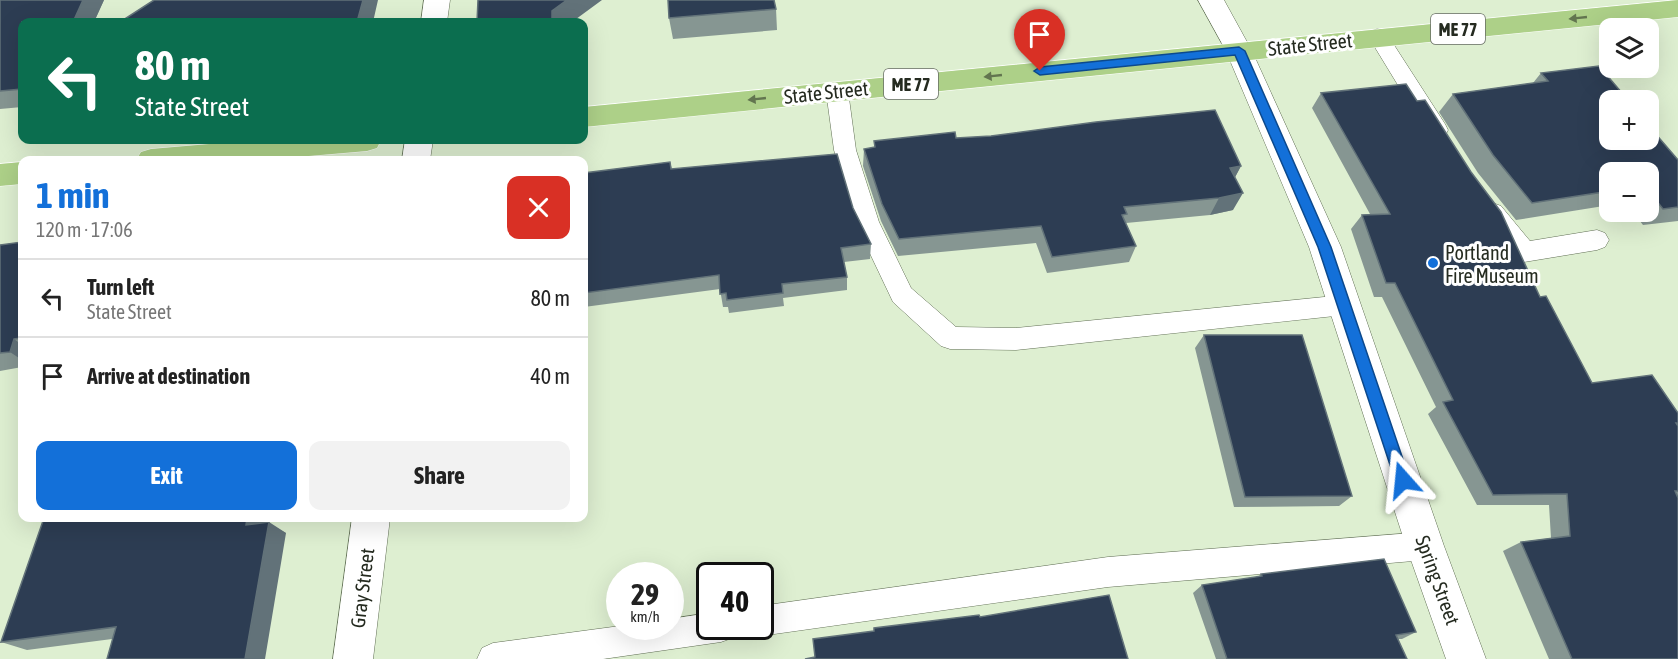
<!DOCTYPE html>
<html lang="en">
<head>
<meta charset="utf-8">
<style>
  :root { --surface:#fff; --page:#f2f2f2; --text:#222; --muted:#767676; --line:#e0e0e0; --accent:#1370d9 }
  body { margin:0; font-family:"Asap Condensed",sans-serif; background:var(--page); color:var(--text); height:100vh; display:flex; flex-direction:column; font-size:22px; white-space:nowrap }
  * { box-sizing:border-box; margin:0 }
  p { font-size:20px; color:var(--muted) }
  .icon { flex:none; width:33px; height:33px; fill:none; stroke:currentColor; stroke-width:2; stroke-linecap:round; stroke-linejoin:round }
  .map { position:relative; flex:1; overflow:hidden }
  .side { position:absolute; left:18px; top:156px; width:570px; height:366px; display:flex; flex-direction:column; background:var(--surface); border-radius:12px; box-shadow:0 6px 24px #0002 }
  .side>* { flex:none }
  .guide { position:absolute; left:18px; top:18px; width:570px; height:126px; border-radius:12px; box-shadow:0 6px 24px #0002; background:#0b6e4f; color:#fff; overflow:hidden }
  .buttons { position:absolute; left:1599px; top:18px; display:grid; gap:12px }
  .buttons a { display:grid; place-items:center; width:60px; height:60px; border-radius:12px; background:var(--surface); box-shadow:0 6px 24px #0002; font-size:30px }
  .speed { position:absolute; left:606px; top:562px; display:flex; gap:12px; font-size:30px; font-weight:700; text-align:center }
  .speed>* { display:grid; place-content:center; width:78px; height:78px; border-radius:50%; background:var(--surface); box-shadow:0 6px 24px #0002; line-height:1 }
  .speed small { font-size:15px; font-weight:400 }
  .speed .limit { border:3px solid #111; border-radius:9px; background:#fff; color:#111 }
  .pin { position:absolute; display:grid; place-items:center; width:51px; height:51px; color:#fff; margin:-62px -26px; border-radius:50% 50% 50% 0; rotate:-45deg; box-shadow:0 0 6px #0007 }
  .pin .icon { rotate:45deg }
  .me { position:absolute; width:66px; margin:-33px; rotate:342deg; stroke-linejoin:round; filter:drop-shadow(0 0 4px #0008) }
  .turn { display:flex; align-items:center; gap:21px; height:126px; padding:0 18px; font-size:27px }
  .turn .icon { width:78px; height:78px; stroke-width:2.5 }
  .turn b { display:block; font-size:42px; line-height:51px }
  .round { display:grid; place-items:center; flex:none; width:63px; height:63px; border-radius:12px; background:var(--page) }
  .overview { display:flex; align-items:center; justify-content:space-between; height:102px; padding:0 18px }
  h1 { font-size:36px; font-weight:700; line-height:45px; color:var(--accent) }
  .action { display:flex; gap:12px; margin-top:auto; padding:12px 18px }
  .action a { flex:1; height:69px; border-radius:12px; background:var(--accent); color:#fff; font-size:24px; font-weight:700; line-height:69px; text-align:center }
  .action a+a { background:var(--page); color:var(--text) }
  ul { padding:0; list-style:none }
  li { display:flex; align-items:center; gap:18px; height:78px; padding:0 18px; border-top:2px solid var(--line) }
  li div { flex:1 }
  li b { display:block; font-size:22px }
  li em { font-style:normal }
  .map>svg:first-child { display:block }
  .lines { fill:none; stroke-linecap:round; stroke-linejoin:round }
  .lane-casing { stroke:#616f55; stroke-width:1 }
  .street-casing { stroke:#616f55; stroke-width:1 }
  .secondary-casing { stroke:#616f55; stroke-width:1 }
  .primary-casing { stroke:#fff; stroke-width:1 }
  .lane { fill:#fff; fill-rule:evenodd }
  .street { fill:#fff; fill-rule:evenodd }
  .secondary { fill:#fff; fill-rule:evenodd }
  .primary { fill:#add088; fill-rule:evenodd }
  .wall { fill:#869692 }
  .shaded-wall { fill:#627279 }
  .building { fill:#2d3d53; stroke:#627279; stroke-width:1.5 }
  .oneway { fill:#62754f }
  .route { fill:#1370d9; stroke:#0c498d; stroke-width:1.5 }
  .poi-dot { fill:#1370d9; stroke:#fff; stroke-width:2 }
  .labels { text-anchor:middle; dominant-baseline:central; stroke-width:6; stroke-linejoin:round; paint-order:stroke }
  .shield { fill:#fff; stroke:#666b63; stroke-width:1.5 }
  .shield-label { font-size:18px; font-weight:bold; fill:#252b20 }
  .street-label { font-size:20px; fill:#252b20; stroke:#fff }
  .poi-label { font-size:20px; fill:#252b20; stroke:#fff; text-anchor:start }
</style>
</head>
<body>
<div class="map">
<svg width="1678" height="659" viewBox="0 0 1678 659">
  <rect width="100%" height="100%" fill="#deefd1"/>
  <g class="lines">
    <g class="lane-casing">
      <path id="lane" d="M1378,29L1385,31L1445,124L1448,130L1445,136L1437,138L1429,136L1368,36L1371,31Z
        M837,83L845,86L848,91L856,150L879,222L911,288L956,327L1016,328L1344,295L1353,298L1357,305L1353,312L1344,315L1016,350L950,349L941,346L893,302L855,222L834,150L826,91L829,86Z
        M1493,203L1501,206L1530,241L1597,230L1605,233L1609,240L1605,247L1597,250L1524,262L1515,259L1481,212L1485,206Z
        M1425,532L1435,536L1440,546L1435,556L1425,560L1108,587L760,636L749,632L747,627H760V606L1108,557Z
        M710,613V627H736L732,638L721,642L603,659H477L482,648L493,643L620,626L670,627V619Z"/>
    </g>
    <g class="street-casing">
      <path id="street" d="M424,0H450L447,22H421Z
        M1198,0H1224L1252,51L1248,58L1239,60L1230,58Z
        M405,140H433L430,160H402Z
        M352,518H390L373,659H333Z"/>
    </g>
    <g class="secondary-casing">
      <path id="secondary" d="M1239,42L1248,44L1252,51L1341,247L1444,546L1486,659H1446L1406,546L1309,247L1226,51L1230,44Z"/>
    </g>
    <g class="primary-casing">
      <path id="primary" d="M1678,0V17L584,127V107Z
        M256,140H381L377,148L367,151L262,160H136L141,152L151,149Z
        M22,162V184L0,186V164Z"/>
    </g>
    <use href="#lane" class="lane"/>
    <use href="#street" class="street"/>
    <use href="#secondary" class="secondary"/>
    <use href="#primary" class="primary"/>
  </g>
  <path class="wall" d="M0,0H104L94,22H22V107L0,109Z
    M776,9L777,30L673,39L669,18Z
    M1541,73L1678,160V221L1643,225L1633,212H1648V172H1610V205L1516,220L1478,173L1439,112L1453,94L1533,83Z
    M1321,93L1540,297L1592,383L1678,413V659H1549L1503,551L1521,542L1551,538L1549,505H1477L1428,414L1436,407L1382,297H1374L1351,229L1362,215L1370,214L1312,108Z
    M956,138L1241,166L1235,177L1233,210L1210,215L1126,223L1136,246L1129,262L1047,273L1036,243L898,256L881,221L863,166L864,149L874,148V141Z
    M670,162L672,169L853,208L871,244L870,259L844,262L847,277V290L783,298L784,306L729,313L728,307H723L720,289L584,307V173Z
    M22,242V367L0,371V245Z
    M1204,335L1352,496L1339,506L1234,507L1195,348Z
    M44,518H266V522L286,533L112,639L27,650L1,642Z
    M1261,574L1416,632L1402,639H1398L1407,659H1216L1193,593L1202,585L1258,577Z"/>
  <path class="shaded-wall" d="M83,0H104L94,22H73Z
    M363,0H378L373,22H357Z
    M567,0H602L572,22H552V11Z
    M1241,166L1232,183L1230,168Z
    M1243,193L1233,210L1210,215L1219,198Z
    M14,339L22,345V360L10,352Z
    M247,518H266L263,537L246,525Z
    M269,522L286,533L265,659H245Z"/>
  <path class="building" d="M0,0H83L73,22H22V89L0,91Z
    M154,0H363L357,22H120Z
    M478,0H567L552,11V22H477Z
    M668,0H774L776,9L669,18Z
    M1599,66L1628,100H1610V140H1648V125L1678,160V207L1663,209L1648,190V172H1610V191L1532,203L1493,155L1453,94L1548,81L1541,73Z
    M1406,84L1417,101L1425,100L1471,172L1501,212L1540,297L1546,296L1592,383L1652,375L1678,413V423H1676L1678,426V491H1675L1678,498V659H1572L1521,542L1570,536L1567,494L1493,495L1443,402L1453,400L1395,283H1386L1362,215L1390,214L1321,93Z
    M1215,110L1241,166L1230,168L1243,193L1219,198L1124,207L1127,214L1122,215L1136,246L1052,257L1041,226L899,239L882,204L864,149L875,147L874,141L955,132L956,138L991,136L1096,122Z
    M837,154L853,208L871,244L841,248L847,277L782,284L783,293L727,300L726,293L720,294L719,275L584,293V173L670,162L671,169Z
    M22,242V338L14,339L10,352L0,353V245Z
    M1204,335H1302L1352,496L1245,497Z
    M44,518H247L246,525L269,522L245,659H107L116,627L1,642Z
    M1384,559L1416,632L1396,635L1407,659H1227L1202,585L1262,576L1261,574Z
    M1109,595L1128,659H805L815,657L813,639L874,631V628L979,615L980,617Z"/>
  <defs><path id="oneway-solid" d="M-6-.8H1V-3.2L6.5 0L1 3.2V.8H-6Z" transform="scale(1.5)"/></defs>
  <g class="oneway">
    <use href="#oneway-solid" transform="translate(1578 18) rotate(174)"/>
    <use href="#oneway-solid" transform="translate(993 76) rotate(174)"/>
    <use href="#oneway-solid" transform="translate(757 99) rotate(174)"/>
  </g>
  <path class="route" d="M1239,47L1245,51L1331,247L1410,480L1408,485L1403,487L1397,485L1395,480L1318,247L1235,55L1040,75L1034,71L1040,67Z"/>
  <circle class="poi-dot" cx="1433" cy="263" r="6"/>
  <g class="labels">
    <g class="shield">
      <rect x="1431" y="14" width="54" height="30" rx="4.5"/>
      <rect x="884" y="69" width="54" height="30" rx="4.5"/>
    </g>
    <g class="shield-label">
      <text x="1458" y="29">ME 77</text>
      <text x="911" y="84">ME 77</text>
    </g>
    <g class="street-label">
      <text transform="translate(1310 44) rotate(-6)">State Street</text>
      <text transform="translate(826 92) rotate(-6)">State Street</text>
      <text transform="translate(1438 580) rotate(70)">Spring Street</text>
      <text transform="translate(362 588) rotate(-83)">Gray Street</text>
    </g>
    <g class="poi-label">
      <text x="1445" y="252">Portland<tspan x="1445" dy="23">Fire Museum</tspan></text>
    </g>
  </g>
</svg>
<div class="buttons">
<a><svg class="icon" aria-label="layers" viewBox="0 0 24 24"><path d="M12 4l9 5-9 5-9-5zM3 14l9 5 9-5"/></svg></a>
<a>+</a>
<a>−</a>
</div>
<div class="speed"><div>29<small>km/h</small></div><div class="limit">40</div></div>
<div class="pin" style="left:1040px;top:71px;background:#d93025"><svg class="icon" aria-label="arrive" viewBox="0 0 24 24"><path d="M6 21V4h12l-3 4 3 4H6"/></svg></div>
<svg class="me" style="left:1403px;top:480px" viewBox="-20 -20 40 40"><path d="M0-17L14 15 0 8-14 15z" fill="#1370d9" stroke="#fff" stroke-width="4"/></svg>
<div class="guide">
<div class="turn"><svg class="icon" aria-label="left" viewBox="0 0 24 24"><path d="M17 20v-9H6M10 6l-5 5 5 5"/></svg><div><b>80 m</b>State Street</div></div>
</div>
<section class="side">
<div class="overview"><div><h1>1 min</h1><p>120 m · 17:06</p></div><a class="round" style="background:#d93025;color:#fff"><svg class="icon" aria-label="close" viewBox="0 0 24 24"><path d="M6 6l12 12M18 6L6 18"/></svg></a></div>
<ul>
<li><svg class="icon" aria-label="left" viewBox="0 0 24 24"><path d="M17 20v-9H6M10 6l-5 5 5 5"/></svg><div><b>Turn left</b><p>State Street</p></div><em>80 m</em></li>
<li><svg class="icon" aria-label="arrive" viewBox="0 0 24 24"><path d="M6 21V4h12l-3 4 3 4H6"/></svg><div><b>Arrive at destination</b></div><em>40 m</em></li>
</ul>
<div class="action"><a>Exit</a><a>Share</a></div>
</section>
</div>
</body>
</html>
